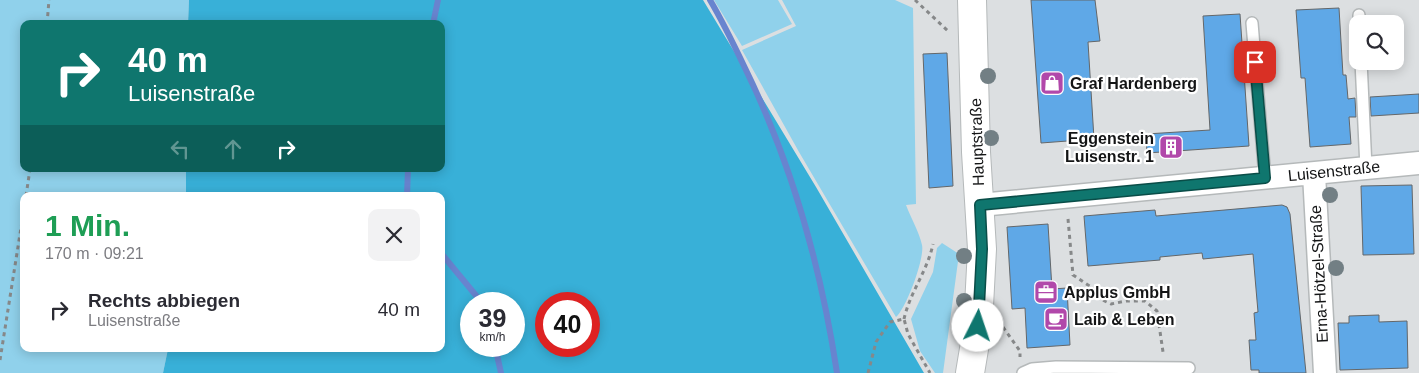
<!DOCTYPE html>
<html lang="de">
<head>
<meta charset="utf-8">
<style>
  :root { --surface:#fff; --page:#f2f2f3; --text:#2b2b33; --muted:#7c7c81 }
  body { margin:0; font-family:Arial,sans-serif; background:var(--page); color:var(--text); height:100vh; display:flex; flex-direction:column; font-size:19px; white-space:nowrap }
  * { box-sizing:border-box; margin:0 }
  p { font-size:16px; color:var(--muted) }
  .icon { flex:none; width:28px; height:28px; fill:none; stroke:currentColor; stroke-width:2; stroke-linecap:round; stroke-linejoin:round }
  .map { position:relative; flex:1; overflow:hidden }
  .side { position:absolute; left:20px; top:192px; width:425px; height:160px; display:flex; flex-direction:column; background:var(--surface); border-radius:10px; box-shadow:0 2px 12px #0003 }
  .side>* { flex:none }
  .guide { position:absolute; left:20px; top:20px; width:425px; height:152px; border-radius:10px; box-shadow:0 2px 12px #0003; background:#0f766e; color:#fff; overflow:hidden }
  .tools { position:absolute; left:1349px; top:15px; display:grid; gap:10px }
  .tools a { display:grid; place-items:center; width:55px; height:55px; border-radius:10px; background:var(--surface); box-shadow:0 2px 12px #0003; font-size:25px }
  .speed { position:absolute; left:460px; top:292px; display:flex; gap:10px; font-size:25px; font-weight:700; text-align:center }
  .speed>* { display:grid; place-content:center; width:65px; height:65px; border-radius:50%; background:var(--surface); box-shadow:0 2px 12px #0003; line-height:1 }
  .speed small { font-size:12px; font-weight:400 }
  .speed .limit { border:8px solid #d22; background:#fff; color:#111 }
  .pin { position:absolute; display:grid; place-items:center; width:42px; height:42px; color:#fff; margin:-21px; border-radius:10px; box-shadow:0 2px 8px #0006 }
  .me { position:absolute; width:55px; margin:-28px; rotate:4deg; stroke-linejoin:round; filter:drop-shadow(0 0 4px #0008) }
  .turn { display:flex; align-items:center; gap:18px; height:105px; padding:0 25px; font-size:22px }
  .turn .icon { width:65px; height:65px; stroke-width:2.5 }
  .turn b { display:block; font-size:35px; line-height:42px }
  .lanes { display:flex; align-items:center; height:48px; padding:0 25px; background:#0003; justify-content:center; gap:25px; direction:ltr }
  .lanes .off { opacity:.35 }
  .round { display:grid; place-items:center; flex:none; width:52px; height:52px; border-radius:10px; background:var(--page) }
  .headline { display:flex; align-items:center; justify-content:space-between; height:85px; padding:0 25px }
  h1 { font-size:30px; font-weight:800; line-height:38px; color:#1e9e55 }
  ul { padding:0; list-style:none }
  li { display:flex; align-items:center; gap:15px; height:65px; padding:0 25px }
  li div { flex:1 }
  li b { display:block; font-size:19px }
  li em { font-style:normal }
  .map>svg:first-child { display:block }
  .green { fill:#90d1eb }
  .forest { fill:#38b0d8; fill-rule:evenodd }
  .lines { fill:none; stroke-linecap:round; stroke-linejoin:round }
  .stream { stroke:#6884cf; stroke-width:6 }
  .building { fill:#5fa8e7; stroke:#646769 }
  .lane-casing { stroke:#b5b9ba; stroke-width:14 }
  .street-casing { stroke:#b5b9ba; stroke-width:25 }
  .secondary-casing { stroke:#b5b9ba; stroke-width:30 }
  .path { stroke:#868889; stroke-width:3; stroke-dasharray:4 4; stroke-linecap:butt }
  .lane { stroke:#fff; stroke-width:11 }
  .street { stroke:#fff; stroke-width:22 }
  .secondary { stroke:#fff; stroke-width:28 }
  .tree { fill:#727f84 }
  .route-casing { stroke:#0a4d48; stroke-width:12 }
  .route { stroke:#0f766e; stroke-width:9 }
  .labels { text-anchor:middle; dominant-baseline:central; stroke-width:4.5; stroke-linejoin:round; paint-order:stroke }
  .poi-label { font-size:16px; font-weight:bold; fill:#141516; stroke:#fff; text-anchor:start }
  .street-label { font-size:16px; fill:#141516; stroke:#fff }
</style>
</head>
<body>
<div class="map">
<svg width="1419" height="373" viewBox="0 0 1419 373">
  <rect width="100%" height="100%" fill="#dcdfe1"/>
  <path class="green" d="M0,0H189L188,24H24V169H186V196H24V349H168L163,373H0Z
    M714,0H778L792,24L742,46Z
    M782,0H895L913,8L916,204L906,205C911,218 919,232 922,245C925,258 906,309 896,317L799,152L742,50L796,26Z
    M942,243L959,254L943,373H935L920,351L911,319L933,272L937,248Z"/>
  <path class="forest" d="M189,0H703L816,187L924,373H163L168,349H441V196H186V169H441V24H188ZM471,304H514V346H471ZM546,304H589V346H546Z"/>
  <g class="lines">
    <path class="stream" d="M710,0C723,22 734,45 745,68C792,164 821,267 837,373
      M433,24L438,0
      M407,196L408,169
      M441,253L483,304
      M495,346L501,373"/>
  </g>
  <path class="building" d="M1031,0H1095L1100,41L1088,42L1094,139L1041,143Z
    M1339,8L1343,75H1346L1348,99L1355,98L1356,117H1349L1351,144L1310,147L1305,78H1301L1296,10Z
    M1240,14L1249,146L1147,153L1146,134L1210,130L1203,16Z
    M947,53L953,186L929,188L923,54Z
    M1419,94V113L1371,116L1370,97Z
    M1412,185L1414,254L1363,255L1361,186Z
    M1282,205L1287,207L1290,214L1306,373H1259V370H1251L1249,340H1256L1254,313L1258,312L1253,254L1203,259L1202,253L1160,257V260L1088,266L1084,216L1155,210L1156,216Z
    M1048,224L1052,289L1067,288L1070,345L1027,348L1025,308L1012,309L1007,227Z
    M1379,315V322L1407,321L1408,368L1340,370L1338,323H1349V316Z"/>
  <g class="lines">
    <g class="lane-casing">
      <path id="lane" d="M1359,15V24
        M1252,23L1265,178
        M1361,61L1366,168
        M1023,373L1032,369L1056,367L1189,368"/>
    </g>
    <g class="street-casing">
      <path id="street" d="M1314,174L1325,373
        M980,205L1419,163"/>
    </g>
    <g class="secondary-casing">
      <path id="secondary" d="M970,373L978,325L982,249L976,152L972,0"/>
    </g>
    <path class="path" d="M915,0L949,32
      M47,24L49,0
      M26,196L30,169
      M1068,219L1073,275L1094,289L1101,299L1111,304L1126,301H1145L1157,311L1163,352
      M904,319C910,292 927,272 933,244
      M1003,327L1020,351V357
      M0,360L24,209
      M868,373L876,342L890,322L904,319L908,334L930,373"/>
    <use href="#lane" class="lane"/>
    <use href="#street" class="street"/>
    <use href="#secondary" class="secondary"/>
  </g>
  <g class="tree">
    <circle cx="988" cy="76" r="8"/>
    <circle cx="991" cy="138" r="8"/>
    <circle cx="1330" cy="195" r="8"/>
    <circle cx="964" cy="256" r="8"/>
    <circle cx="1336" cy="268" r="8"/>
    <circle cx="964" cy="301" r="8"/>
  </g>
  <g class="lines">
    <g class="route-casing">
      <path id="route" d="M978,326L982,249L980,205L1265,178L1255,62"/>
    </g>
    <use href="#route" class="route"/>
  </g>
  <defs>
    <g id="shop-square" transform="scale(1.25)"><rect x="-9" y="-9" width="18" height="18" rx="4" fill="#b148aa" stroke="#fff"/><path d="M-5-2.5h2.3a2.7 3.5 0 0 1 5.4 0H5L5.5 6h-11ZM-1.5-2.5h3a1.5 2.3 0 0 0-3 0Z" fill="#fff"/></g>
    <g id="building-square" transform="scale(1.25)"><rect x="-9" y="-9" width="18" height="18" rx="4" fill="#b148aa" stroke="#fff"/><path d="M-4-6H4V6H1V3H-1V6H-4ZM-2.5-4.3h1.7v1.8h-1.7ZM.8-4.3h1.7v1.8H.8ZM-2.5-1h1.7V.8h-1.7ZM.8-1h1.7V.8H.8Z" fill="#fff"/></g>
    <g id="office-square" transform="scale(1.25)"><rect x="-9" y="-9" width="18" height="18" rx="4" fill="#b148aa" stroke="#fff"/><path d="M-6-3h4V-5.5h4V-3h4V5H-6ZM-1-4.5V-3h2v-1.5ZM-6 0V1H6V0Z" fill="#fff"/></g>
    <g id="cafe-square" transform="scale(1.25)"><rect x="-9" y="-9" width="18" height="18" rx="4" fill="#b148aa" stroke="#fff"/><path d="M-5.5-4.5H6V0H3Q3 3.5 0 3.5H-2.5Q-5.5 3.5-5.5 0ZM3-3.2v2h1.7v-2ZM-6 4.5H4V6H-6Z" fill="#fff"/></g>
  </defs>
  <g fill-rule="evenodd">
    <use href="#shop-square" x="1052" y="83"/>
    <use href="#building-square" x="1171" y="147"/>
    <use href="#office-square" x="1046" y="292"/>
    <use href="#cafe-square" x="1056" y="319"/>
  </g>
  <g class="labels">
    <g class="poi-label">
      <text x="1070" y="83">Graf Hardenberg</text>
      <text x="1154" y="138" text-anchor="end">Eggenstein<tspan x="1154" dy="18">Luisenstr. 1</tspan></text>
      <text x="1064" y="292">Applus GmbH</text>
      <text x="1074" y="319">Laib &amp; Leben</text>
    </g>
    <g class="street-label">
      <text transform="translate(977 142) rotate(-92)">Hauptstraße</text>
      <text transform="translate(1334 171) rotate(-6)">Luisenstraße</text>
      <text transform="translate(1319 274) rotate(-93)">Erna-Hötzel-Straße</text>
    </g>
  </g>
</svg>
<div class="tools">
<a><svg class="icon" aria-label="search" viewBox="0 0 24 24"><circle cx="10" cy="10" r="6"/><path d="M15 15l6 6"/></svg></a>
</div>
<div class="speed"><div>39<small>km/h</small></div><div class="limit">40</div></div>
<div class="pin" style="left:1255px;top:62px;background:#d93025"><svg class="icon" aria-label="arrive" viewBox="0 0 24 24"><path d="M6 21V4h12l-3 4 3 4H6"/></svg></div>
<svg class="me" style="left:978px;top:326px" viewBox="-20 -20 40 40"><circle r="19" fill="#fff"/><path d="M0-13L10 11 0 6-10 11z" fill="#0f766e"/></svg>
<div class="guide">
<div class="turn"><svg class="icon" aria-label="right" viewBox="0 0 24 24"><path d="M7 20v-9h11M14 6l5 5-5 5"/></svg><div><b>40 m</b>Luisenstraße</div></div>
<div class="lanes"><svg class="icon off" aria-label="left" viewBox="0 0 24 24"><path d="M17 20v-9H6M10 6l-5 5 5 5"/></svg><svg class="icon off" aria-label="ahead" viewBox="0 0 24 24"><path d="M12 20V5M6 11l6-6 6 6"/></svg><svg class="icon" aria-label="right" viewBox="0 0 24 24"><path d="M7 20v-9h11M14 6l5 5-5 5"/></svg></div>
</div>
<section class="side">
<div class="headline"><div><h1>1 Min.</h1><p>170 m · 09:21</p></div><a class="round"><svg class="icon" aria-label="close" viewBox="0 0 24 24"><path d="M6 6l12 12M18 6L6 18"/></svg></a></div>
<ul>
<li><svg class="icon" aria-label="right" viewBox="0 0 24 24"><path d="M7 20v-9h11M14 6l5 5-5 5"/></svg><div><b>Rechts abbiegen</b><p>Luisenstraße</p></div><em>40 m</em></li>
</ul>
</section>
</div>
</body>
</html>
